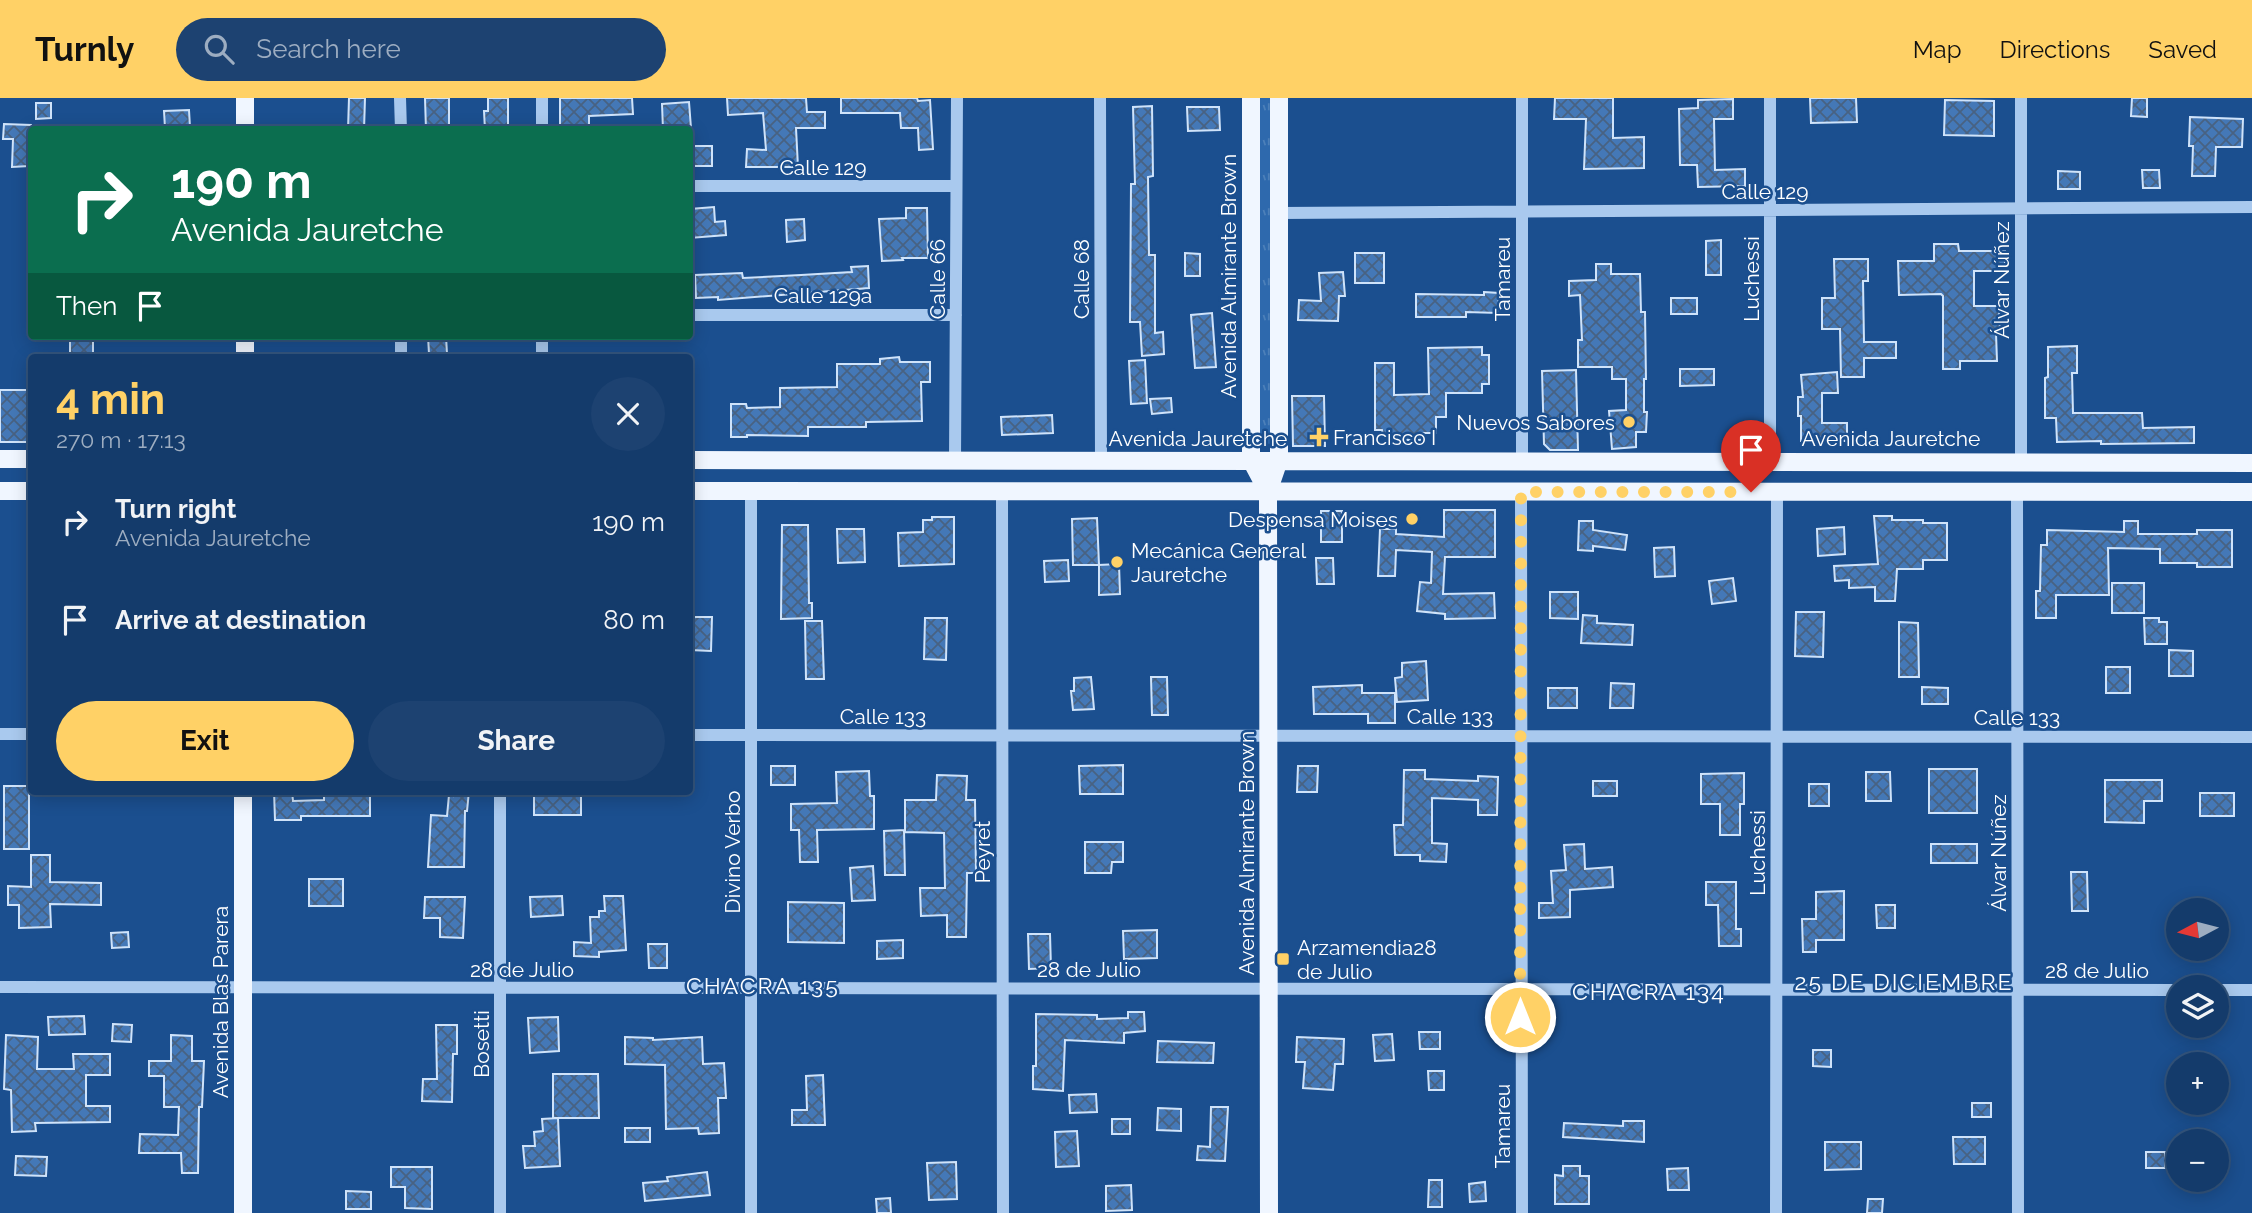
<!DOCTYPE html>
<html lang="en">
<head>
<meta charset="utf-8">
<style>
  :root { --surface:#143b6b; --page:#1d4271; --text:#f1f3f6; --muted:#9dadc1; --line:#33557e; --accent:#ffd166 }
  body { margin:0; font-family:Raleway,sans-serif; background:var(--page); color:var(--text); height:100vh; display:flex; flex-direction:column; font-size:26px; white-space:nowrap }
  * { box-sizing:border-box; margin:0 }
  p { font-size:23px; color:var(--muted) }
  .icon { flex:none; width:38px; height:38px; fill:none; stroke:currentColor; stroke-width:2; stroke-linecap:round; stroke-linejoin:round }
  .map { position:relative; flex:1; overflow:hidden }
  .drawer { position:absolute; left:28px; top:256px; width:665px; height:441px; display:flex; flex-direction:column; background:var(--surface); border-radius:7px; box-shadow:0 4px 18px #0003,0 0 0 2px var(--line) }
  .drawer>* { flex:none }
  .guide { position:absolute; left:28px; top:28px; width:665px; height:214px; border-radius:7px; box-shadow:0 4px 18px #0003,0 0 0 2px var(--line); background:#0b6e4f; color:#fff; overflow:hidden }
  .needle { width:46px; rotate:263deg }
  .buttons { position:absolute; left:2166px; top:800px; display:grid; gap:14px }
  .buttons a { display:grid; place-items:center; width:63px; height:63px; border-radius:50%; background:var(--surface); box-shadow:0 4px 18px #0003,0 0 0 2px var(--line); font-size:35px }
  .pin { position:absolute; display:grid; place-items:center; width:60px; height:60px; color:#fff; margin:-72px -30px; border-radius:50% 50% 50% 0; rotate:-45deg; box-shadow:0 0 7px #0007 }
  .pin .icon { rotate:45deg }
  .me { position:absolute; width:77px; margin:-38px; rotate:0deg; stroke-linejoin:round; filter:drop-shadow(0 0 5px #0008) }
  .turn { display:flex; align-items:center; gap:24px; height:147px; padding:0 28px; font-size:32px }
  .turn .icon { width:91px; height:91px; stroke-width:2.5 }
  .turn b { display:block; font-size:49px; line-height:60px }
  .then { display:flex; align-items:center; height:66px; padding:0 28px; background:#0003; gap:14px; font-size:26px }
  .round { display:grid; place-items:center; flex:none; width:74px; height:74px; border-radius:37px; background:var(--page) }
  .headline { display:flex; align-items:center; justify-content:space-between; height:119px; padding:0 28px }
  h1 { font-size:42px; font-weight:700; line-height:52px; color:var(--accent) }
  .button { display:flex; gap:14px; margin-top:auto; padding:14px 28px }
  .button a { flex:1; height:80px; border-radius:42px; background:var(--accent); color:#111; font-size:28px; font-weight:700; line-height:80px; text-align:center }
  .button a+a { background:var(--page); color:var(--text) }
  ul { padding:0; list-style:none }
  li { display:flex; align-items:center; gap:21px; height:98px; padding:0 28px }
  li div { flex:1 }
  li b { display:block; font-size:26px }
  li em { font-style:normal }
  header { display:flex; align-items:center; gap:42px; box-sizing:border-box; height:98px; padding:0 35px; background:var(--accent); color:#111 }
  header strong { font-size:33px }
  nav { display:flex; gap:38px; margin-inline-start:auto; font-size:24px }
  .search { width:490px; height:63px; background:var(--page); display:flex; align-items:center; gap:18px; box-sizing:border-box; padding:0 24px; border-radius:38px; color:var(--muted); font-size:26px }
  .map>svg:first-child { display:block }
  .grass { fill:url(#grass-tufts) }
  .building { fill:url(#building-cross-hatch); stroke:#cfe3fa; stroke-width:2 }
  .lines { fill:none; stroke-linecap:round; stroke-linejoin:round }
  .minor { stroke:#a9c9ee; stroke-width:12 }
  .major { stroke:#f0f6ff; stroke-width:18 }
  .route { stroke:#ffd166; stroke-width:12; stroke-dasharray:0 21.6 }
  .poi-dot { fill:#ffd166; stroke:#1b4f8f; stroke-width:2.5 }
  .labels { text-anchor:middle; dominant-baseline:central; stroke-width:5; stroke-linejoin:round; paint-order:stroke }
  .street-label { font-size:21px; fill:#fff; stroke:#1b4f8f }
  .poi-label { font-size:21px; fill:#fff; stroke:#1b4f8f; text-anchor:start }
  .neighbourhood-label { font-size:23px; letter-spacing:2px; fill:#fff; stroke:#1b4f8f }
</style>
</head>
<body>
<header>
<strong>Turnly</strong>
<div class="search"><svg class="icon" aria-label="search" viewBox="0 0 24 24"><circle cx="10" cy="10" r="6"/><path d="M15 15l6 6"/></svg>Search here</div>
<nav><a>Map</a><a>Directions</a><a>Saved</a></nav>
</header>
<div class="map">
<svg width="2252" height="1115" viewBox="0 0 2252 1115">
  <defs>
    <pattern id="grass-tufts" width="24" height="20" patternUnits="userSpaceOnUse" patternTransform="scale(1.75)"><rect width="24" height="20" fill="#2e69ad"/><path d="M3 7l-1-3M5 7V3M7 7l1-3M15 17l-1-3M17 17v-4M19 17l1-3" fill="none" stroke="#4d80b9"/></pattern>
    <pattern id="building-cross-hatch" width="8" height="8" patternUnits="userSpaceOnUse" patternTransform="scale(1.75)"><rect width="8" height="8" fill="#4478b7"/><path d="M0 0l8 8M0 8l8-8" fill="none" stroke="#486282"/></pattern>
  </defs>
  <rect width="100%" height="100%" fill="#1b4f8f"/>
  <path class="grass" d="M1260,0H1272V346L1260,345Z"/>
  <path class="building" d="M349,0H365L364,32H348Z
    M425,0H449V32H426Z
    M488,0H508V32H485L484,13H488Z
    M560,0H632L633,16L589,18V32H560Z
    M727,0H806L807,14H825V30H796L798,69H746L747,51L766,52L763,15L728,17Z
    M841,0H917L918,3L930,2L933,51L919,52L918,30H901L900,15H841Z
    M1555,0H1613V40L1644,39V70L1584,71L1586,21H1554Z
    M1810,0H1856L1857,24L1811,25Z
    M2132,0H2147V19L2131,18Z
    M1733,1V21H1714L1715,72L1745,71V88L1698,89L1697,67H1680L1679,11L1698,10V2Z
    M1945,2L1994,3V38L1944,37Z
    M689,4L691,30L663,32L662,6Z
    M36,5H51V20L36,21Z
    M1152,8L1153,78L1148,79L1149,157H1155V235L1163,234L1164,256L1142,258L1140,224H1130L1131,86H1135L1133,9Z
    M1187,9H1219L1220,32L1188,33Z
    M189,12L190,29L165,30L164,13Z
    M2190,19L2243,21L2242,49H2216L2215,78H2192L2193,48H2189Z
    M4,26L31,27L29,68L12,69L13,41H3Z
    M694,48H712V68H694Z
    M2142,72H2159L2160,90H2143Z
    M2058,73L2080,74V91H2058Z
    M714,109L715,124L725,123L726,137L690,140V111Z
    M906,110H927L928,160H902L903,162L882,163L879,121L906,120Z
    M804,121L805,142L787,144L786,122Z
    M1721,142V177H1706V143Z
    M1934,146H1958L1959,153H2005V173H1974V208H1999L2000,235H1996L1997,263H1960V271H1943V198L1941,196L1899,197L1898,163H1934Z
    M1185,155L1200,156V178H1185Z
    M1355,155H1384V185H1355Z
    M1834,161H1868V183H1863L1864,244H1896V260H1864V279H1841L1840,231H1822V200H1835Z
    M1596,166H1611V176H1640L1641,214H1645L1646,281H1644V314H1647L1646,334H1636V349L1612,351L1609,313L1626,312V281H1612V269H1578V242H1582L1580,197L1569,198V183L1596,182Z
    M868,168L869,190L718,202V199L696,200L695,177L742,175L743,180L801,177L852,174L851,169Z
    M1343,174L1345,198H1339L1338,223L1298,222L1299,202L1321,203L1319,175Z
    M1484,194L1499,195L1498,215L1466,214V219H1416V196L1484,197Z
    M1671,200H1697V216H1671Z
    M1212,215L1216,269L1195,270L1191,217Z
    M70,238H93V259H70Z
    M428,238H446L447,256H429Z
    M2077,248V275H2072L2073,315H2142L2143,330L2194,329V345L2101,346V343L2057,344L2056,320H2045V280L2048,279V249Z
    M1482,249V257H1489V286H1482V295H1446V319H1436V335H1423V342H1397V338H1383L1382,332H1375V265H1394V297L1429,296L1428,250Z
    M899,259L900,264H930V284H921L922,323L866,324V329H808V338L747,337V339H731V306H746L747,310L780,309V290L837,289V266H880V261Z
    M1145,262L1147,305L1131,306L1129,263Z
    M1680,271H1714V287L1680,288Z
    M1576,272L1578,352H1550L1544,346L1542,273Z
    M1837,274L1838,295H1822V325H1847V343H1801V318H1798V299H1803L1801,277Z
    M0,292H32L31,344H0Z
    M1292,298H1324L1325,348H1293Z
    M1171,300L1172,314L1152,316L1150,301Z
    M1052,317L1053,335L1002,337L1001,319Z
    M1444,412H1495V459H1445L1443,496L1494,495L1495,520L1445,521V516L1417,513L1420,484L1431,485L1432,454L1396,452L1395,478H1378L1380,431H1396V436L1444,439Z
    M1321,413H1342V444H1321Z
    M1874,418H1892V422H1923V425H1947V462H1923V471H1897L1895,503H1875V489L1849,490V482L1835,483L1834,468L1878,466Z
    M932,419H954V466L899,468L898,435L923,434V422H932Z
    M1097,420L1099,467H1073L1072,421Z
    M1579,423H1593V432L1627,437L1625,452L1593,448V453L1578,452Z
    M2124,423H2138V436H2197V432H2232V469H2197V465H2160V451L2108,450L2109,497H2056V520H2036V493H2040L2041,447H2047V432L2124,434Z
    M782,427H808L809,505H812V520L781,521Z
    M1844,429L1845,456L1818,458L1817,431Z
    M837,431H864L865,464L838,465Z
    M1674,449L1675,478L1655,479L1654,450Z
    M1316,460H1333L1334,486H1317Z
    M1068,462L1069,483L1045,484L1044,463Z
    M1119,466L1120,496L1099,497V467Z
    M1733,480L1736,503L1712,506L1709,483Z
    M2112,485H2144V515H2112Z
    M1550,494H1578V521L1550,520Z
    M1796,514H1824L1823,559L1795,558Z
    M1583,517L1597,518V525L1633,527L1632,547L1581,545Z
    M690,519H712L711,553L690,552Z
    M925,520H947L946,562L924,561Z
    M2144,520H2159V524H2167V546H2145Z
    M805,523H822L824,581H806Z
    M1899,524L1918,525L1919,579H1899Z
    M2169,552L2193,553V578H2169Z
    M1426,563L1428,602L1397,604L1395,580L1402,579V565Z
    M2106,569H2130V595H2106Z
    M1091,579L1094,611L1073,612L1071,593H1074V580Z
    M1151,579H1167L1168,617H1152Z
    M1611,585L1634,586L1633,610H1610Z
    M1362,587V595H1395V625H1368V616H1314L1313,589Z
    M1922,589L1948,590V606H1922Z
    M1548,590H1577V610H1548Z
    M1123,667V696H1080L1079,668Z
    M771,668H795V687H771Z
    M1298,668H1318L1317,694H1297Z
    M1929,671H1977V715H1929Z
    M1404,672H1425V681L1478,683V678L1498,679L1497,717H1478V702L1432,700V745L1447,746L1446,764L1420,763V757H1395L1394,727H1403Z
    M869,673L870,698H874V731L817,732L818,764H800L799,732H791V706L837,705L836,674Z
    M1866,674H1890L1891,703H1866Z
    M1744,675V706H1740V737H1720V706H1701V676Z
    M937,677L967,678L966,702H975L976,775H967L966,839H947V817L921,818L920,790H945L944,735L905,734V702H936Z
    M2105,682H2162V703H2144V725L2105,724Z
    M1593,683H1617V698H1593Z
    M1809,686H1829V708H1809Z
    M4,688H29V751H4Z
    M274,693H292L293,703L324,702V693H370V718H301V722H275Z
    M453,693H469L467,713H465L464,769H428L431,717L447,718L449,697L453,698Z
    M534,693H581V717H534Z
    M2200,695H2234V718H2200Z
    M904,732L905,777H885L884,733Z
    M1085,744H1123V764H1112L1111,775H1085Z
    M1584,746L1585,771L1612,769L1613,789L1570,792V819L1539,820V805H1553L1551,773L1566,772L1564,747Z
    M1931,746H1977V765H1931Z
    M31,757H50V784L101,785V807L50,806L51,829L19,830V807H8V788L31,789Z
    M873,768L875,802L852,803L850,770Z
    M2071,774H2087L2088,813H2072Z
    M309,781H343V808H309Z
    M1706,784H1736V831H1741V848H1719L1718,807H1706Z
    M1844,793V842H1816V854H1803L1802,821H1816V794Z
    M562,798L563,817L531,819L530,799Z
    M604,798H623L626,852L599,854V859L574,858V844L591,845L590,819H599V813H605Z
    M425,799H465L463,840L440,839V820H424Z
    M788,804L844,805V845L788,844Z
    M1876,807H1895V830H1877Z
    M1157,832V860L1124,861L1123,833Z
    M128,834L129,849L112,850L111,835Z
    M1028,836H1050L1051,870L1029,871Z
    M903,842V860L877,861V843Z
    M648,846H667V870H649Z
    M1128,914H1144L1145,933L1124,935V945L1065,942L1063,993L1033,991V968H1036V916L1097,917V921L1128,920Z
    M84,918L85,936L49,937L48,919Z
    M558,919L559,953L530,955L528,920Z
    M113,926L132,927L131,944L112,943Z
    M436,927H457V956H453L452,1004L422,1003L423,981H437Z
    M1419,934H1440V951H1420Z
    M1392,936L1394,962L1375,963L1373,937Z
    M6,937L38,939L37,971H74L73,956H110V977H86V1008H110V1024L35,1025L36,1033L12,1034L11,992L4,991Z
    M171,937L192,938V963H204L202,1009H199L198,1075H182L181,1055H139L140,1036L178,1037L179,1009H164V978H149V963H171Z
    M625,939L653,940V942L702,939L703,966L724,965L726,1000H718L719,1035L699,1036L698,1030L666,1031L665,967L625,966Z
    M1297,939L1344,941L1343,966H1335L1333,992L1303,990L1305,964H1296Z
    M1158,943L1214,945L1213,965L1157,964Z
    M1813,952H1831V969L1813,968Z
    M1428,973H1444V992H1429Z
    M553,976H598L599,1020H553Z
    M823,977L825,1027H792V1012H807L806,978Z
    M1096,996L1097,1014L1070,1015L1069,997Z
    M1972,1005H1991V1019H1972Z
    M1211,1009H1228L1225,1063L1197,1062L1198,1048L1210,1049Z
    M1158,1010L1181,1011V1033L1157,1032Z
    M558,1020L560,1068L525,1070L523,1048H535L534,1034L543,1033L542,1021Z
    M1112,1021H1130V1036H1112Z
    M1623,1023H1644V1044L1563,1039L1564,1025L1623,1028Z
    M625,1030H650V1044H625Z
    M1077,1033L1079,1068L1056,1069L1055,1034Z
    M1953,1039H1985V1066H1954Z
    M1825,1044H1861V1071L1825,1072Z
    M2146,1054H2165V1070H2146Z
    M16,1058L47,1059L46,1078L15,1077Z
    M956,1064L957,1101L929,1102L927,1065Z
    M1563,1068H1580V1078H1589V1106H1555V1077L1563,1078Z
    M391,1069H432V1111L405,1110V1089H391Z
    M1688,1070L1689,1092H1668L1667,1071Z
    M707,1074L710,1097L645,1103L643,1085L668,1083L667,1079Z
    M1429,1082H1442V1109H1428Z
    M1485,1084L1486,1103L1470,1104L1469,1086Z
    M1131,1087L1132,1112L1106,1113V1088Z
    M346,1093L371,1094V1111H346Z
    M890,1100L891,1115H877L876,1101Z
    M1868,1101H1883L1882,1115H1867Z"/>
  <g class="lines">
    <path class="minor" d="M400,0L401,32
      M542,0V32
      M1100,0L1101,362
      M1770,0V363
      M690,88H956
      M1279,115L2252,109
      M690,217H956
      M401,238V259
      M542,238V259
      M955,362L957,0
      M1522,363V0
      M2021,363V0
      M1002,394L1003,1115
      M1521,394L1522,1115
      M2017,394L2018,1115
      M0,636H32
      M690,637L2252,639
      M0,889L2179,892
      M2217,892H2252
      M500,1115V693
      M751,1115V393
      M1776,1115L1777,394"/>
    <path class="major" d="M1251,0V362L1268,394
      M245,32V0
      M245,259V238
      M0,361H32
      M690,362L2252,365
      M0,393H32
      M690,393L2252,394
      M243,693V1115
      M1269,1115L1268,394L1279,362V0"/>
  </g>
  <g class="lines">
    <path class="route" d="M1520,919L1521,394H1751"/>
  </g>
  <g class="poi-dot">
    <circle cx="1629" cy="324" r="7"/>
    <path d="M1315.5 328.5h7v7h7v7h-7v7h-7v-7h-7v-7h7z"/>
    <circle cx="1412" cy="421" r="7"/>
    <circle cx="1117" cy="464" r="7"/>
    <rect x="1276" y="854" width="14" height="14" rx="3.5"/>
  </g>
  <g class="labels">
    <g class="street-label">
      <text x="823" y="69">Calle 129</text>
      <text x="1765" y="93">Calle 129</text>
      <text transform="translate(1228 178) rotate(-90)">Avenida Almirante Brown</text>
      <text transform="translate(937 181) rotate(-90)">Calle 66</text>
      <text transform="translate(1081 181) rotate(-90)">Calle 68</text>
      <text transform="translate(1502 181) rotate(-90)">Tamareu</text>
      <text transform="translate(1751 181) rotate(-90)">Luchessi</text>
      <text transform="translate(2001 182) rotate(-90)">Álvar Núñez</text>
      <text x="823" y="197">Calle 129a</text>
      <text x="1198" y="340">Avenida Jauretche</text>
      <text x="1891" y="340">Avenida Jauretche</text>
      <text x="883" y="618">Calle 133</text>
      <text x="1450" y="618">Calle 133</text>
      <text x="2017" y="619">Calle 133</text>
      <text transform="translate(732 754) rotate(-90)">Divino Verbo</text>
      <text transform="translate(982 754) rotate(-90)">Peyret</text>
      <text transform="translate(1246 755) rotate(-90)">Avenida Almirante Brown</text>
      <text transform="translate(1757 755) rotate(-90)">Luchessi</text>
      <text transform="translate(1998 755) rotate(-90)">Álvar Núñez</text>
      <text x="522" y="871">28 de Julio</text>
      <text x="1089" y="871">28 de Julio</text>
      <text x="2097" y="872">28 de Julio</text>
      <text transform="translate(220 904) rotate(-90)">Avenida Blas Parera</text>
      <text transform="translate(481 946) rotate(-90)">Bosetti</text>
      <text transform="translate(1502 1028) rotate(-90)">Tamareu</text>
    </g>
    <g class="poi-label">
      <text x="1615" y="324" text-anchor="end">Nuevos Sabores</text>
      <text x="1333" y="339">Francisco I</text>
      <text x="1398" y="421" text-anchor="end">Despensa Moises</text>
      <text x="1131" y="452">Mecánica General<tspan x="1131" dy="24">Jauretche</tspan></text>
      <text x="1297" y="849">Arzamendia28<tspan x="1297" dy="24">de Julio</tspan></text>
    </g>
    <g class="neighbourhood-label">
      <text x="1904" y="883">25 DE DICIEMBRE</text>
      <text x="763" y="887">CHACRA 135</text>
      <text x="1649" y="893">CHACRA 134</text>
    </g>
  </g>
</svg>
<div class="buttons">
<a><svg class="needle" viewBox="-14 -14 28 28"><path d="M0-13l5 13h-10z" fill="#e53935"/><path d="M0 13l5-13h-10z" fill="#9dadc1"/></svg></a>
<a><svg class="icon" aria-label="layers" viewBox="0 0 24 24"><path d="M12 4l9 5-9 5-9-5zM3 14l9 5 9-5"/></svg></a>
<a>+</a>
<a>−</a>
</div>
<div class="pin" style="left:1751px;top:394px;background:#d93025"><svg class="icon" aria-label="arrive" viewBox="0 0 24 24"><path d="M6 21V4h12l-3 4 3 4H6"/></svg></div>
<svg class="me" style="left:1520px;top:919px" viewBox="-20 -20 40 40"><circle r="17" fill="#ffd166" stroke="#fff" stroke-width="3"/><path d="M0-11L8 9 0 5-8 9z" fill="#fff"/></svg>
<div class="guide">
<div class="turn"><svg class="icon" aria-label="right" viewBox="0 0 24 24"><path d="M7 20v-9h11M14 6l5 5-5 5"/></svg><div><b>190 m</b>Avenida Jauretche</div></div>
<div class="then">Then<svg class="icon" aria-label="arrive" viewBox="0 0 24 24"><path d="M6 21V4h12l-3 4 3 4H6"/></svg></div>
</div>
<section class="drawer">
<div class="headline"><div><h1>4 min</h1><p>270 m · 17:13</p></div><a class="round"><svg class="icon" aria-label="close" viewBox="0 0 24 24"><path d="M6 6l12 12M18 6L6 18"/></svg></a></div>
<ul>
<li><svg class="icon" aria-label="right" viewBox="0 0 24 24"><path d="M7 20v-9h11M14 6l5 5-5 5"/></svg><div><b>Turn right</b><p>Avenida Jauretche</p></div><em>190 m</em></li>
<li><svg class="icon" aria-label="arrive" viewBox="0 0 24 24"><path d="M6 21V4h12l-3 4 3 4H6"/></svg><div><b>Arrive at destination</b></div><em>80 m</em></li>
</ul>
<div class="button"><a>Exit</a><a>Share</a></div>
</section>
</div>
</body>
</html>
